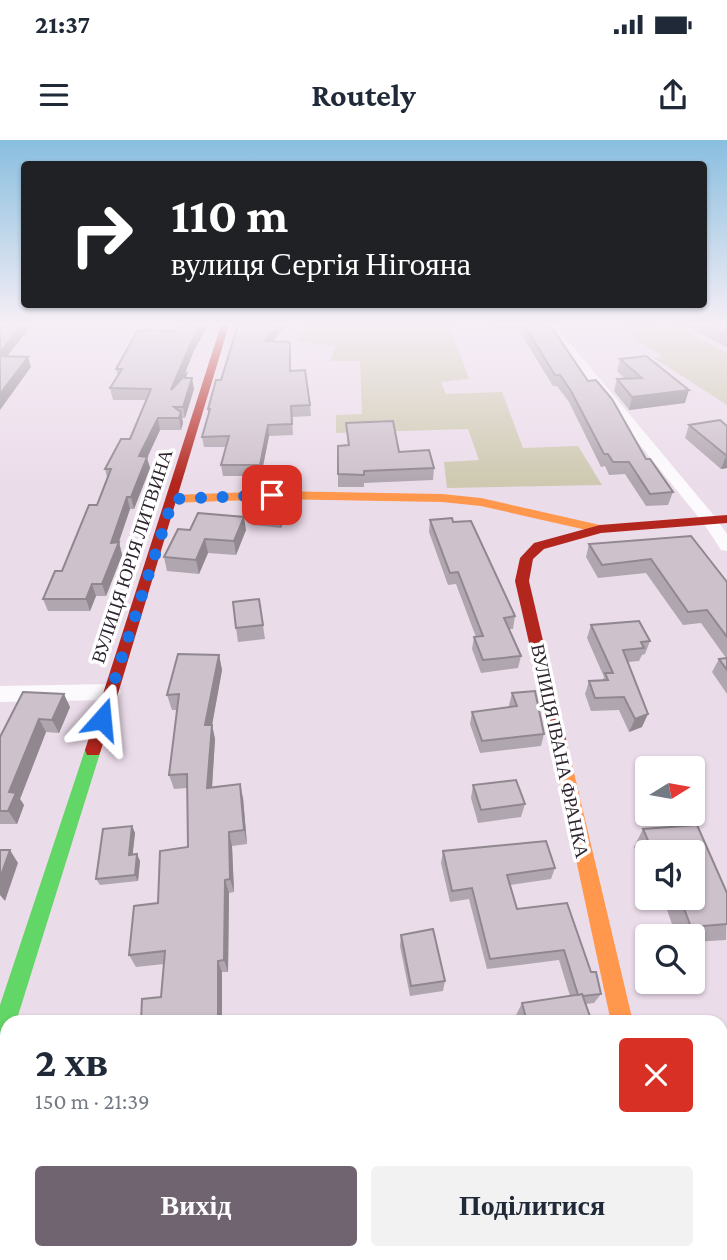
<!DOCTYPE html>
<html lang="uk">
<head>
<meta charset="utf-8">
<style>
  :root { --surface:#fff; --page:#f2f2f3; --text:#1f2937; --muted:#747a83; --accent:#706470 }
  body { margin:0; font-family:"Crimson Pro",serif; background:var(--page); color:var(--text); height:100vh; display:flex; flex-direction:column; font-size:26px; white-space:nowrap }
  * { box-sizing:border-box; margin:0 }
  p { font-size:23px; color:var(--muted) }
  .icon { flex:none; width:38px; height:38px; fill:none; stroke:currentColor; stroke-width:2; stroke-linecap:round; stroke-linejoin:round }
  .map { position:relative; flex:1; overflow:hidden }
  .details { position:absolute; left:0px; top:875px; width:728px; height:245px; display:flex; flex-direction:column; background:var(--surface); border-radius:21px 21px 0 0; box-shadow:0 2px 5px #0004 }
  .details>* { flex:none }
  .guide { position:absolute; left:21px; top:21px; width:686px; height:147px; border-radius:7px; box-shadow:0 2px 5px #0004; background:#202124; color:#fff; overflow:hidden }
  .needle { width:46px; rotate:79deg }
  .buttons { position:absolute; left:635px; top:616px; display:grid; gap:14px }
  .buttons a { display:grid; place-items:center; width:70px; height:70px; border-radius:7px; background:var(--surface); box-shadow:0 2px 5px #0004; font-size:35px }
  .pin { position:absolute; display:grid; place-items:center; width:60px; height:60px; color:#fff; margin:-30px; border-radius:14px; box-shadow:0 4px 10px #0006 }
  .me { position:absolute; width:77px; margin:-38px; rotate:18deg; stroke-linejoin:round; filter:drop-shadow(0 0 5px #0008) }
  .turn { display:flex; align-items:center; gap:24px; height:147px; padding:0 35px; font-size:32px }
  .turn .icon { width:91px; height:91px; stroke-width:2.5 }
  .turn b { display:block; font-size:49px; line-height:60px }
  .round { display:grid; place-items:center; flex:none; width:74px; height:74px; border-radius:7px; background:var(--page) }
  .overview { display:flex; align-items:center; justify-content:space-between; height:119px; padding:0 35px }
  h1 { font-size:42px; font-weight:700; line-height:52px }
  .cta { display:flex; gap:14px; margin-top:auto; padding:14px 35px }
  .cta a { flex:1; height:80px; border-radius:7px; background:var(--accent); color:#fff; font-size:28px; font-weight:700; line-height:80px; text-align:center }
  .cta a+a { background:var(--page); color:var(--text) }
  .status { display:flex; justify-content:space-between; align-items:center; height:49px; padding:0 35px; background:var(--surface); direction:ltr }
  .status svg { height:19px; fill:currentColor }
  header { display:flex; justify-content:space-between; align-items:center; height:91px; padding:0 35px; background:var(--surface); font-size:32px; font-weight:700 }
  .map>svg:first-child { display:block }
  .green { fill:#cec9b0 }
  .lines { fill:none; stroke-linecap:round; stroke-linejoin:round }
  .street { fill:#fcfafc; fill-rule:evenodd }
  .fast { fill:#63d668; fill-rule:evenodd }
  .slow { fill:#ff974d; fill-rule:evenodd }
  .jam { fill:#b3261e; fill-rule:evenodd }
  .wall { fill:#b0a6af }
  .shaded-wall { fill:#90878f }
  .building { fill:#cdc1cc; stroke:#90878f; stroke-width:2 }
  .route { stroke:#1a73e8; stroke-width:12; stroke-dasharray:0 21.6 }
  .labels { text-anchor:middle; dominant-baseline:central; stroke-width:7; stroke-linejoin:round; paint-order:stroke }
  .street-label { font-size:19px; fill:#2e242e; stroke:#fff }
</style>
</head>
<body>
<div class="status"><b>21:37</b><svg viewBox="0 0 49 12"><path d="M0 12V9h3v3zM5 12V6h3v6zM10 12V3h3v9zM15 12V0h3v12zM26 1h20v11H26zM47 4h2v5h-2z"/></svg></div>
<header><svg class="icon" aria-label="menu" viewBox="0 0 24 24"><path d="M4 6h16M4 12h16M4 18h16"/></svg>Routely<svg class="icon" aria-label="share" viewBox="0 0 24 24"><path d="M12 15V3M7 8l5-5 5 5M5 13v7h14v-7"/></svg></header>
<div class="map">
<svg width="727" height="1120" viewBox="0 0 727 1120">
  <rect width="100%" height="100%" fill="#ebdcea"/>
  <path class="green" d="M309,185H449L469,239L441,242L446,254L502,252L523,308L578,306L602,345L447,348L444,322L479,320L468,289L336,293V275L362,274L360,221H330L336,206L297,201Z
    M623,185H647L656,190L677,186L727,213V265L654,218L662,216L631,196L638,194Z"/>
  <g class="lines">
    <path class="street" d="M543,185H555L716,378L727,394V411L721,410L704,384Z
      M111,544L118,547L121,552L118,557L111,560L0,562V546Z
      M663,1113H699L701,1120H665Z"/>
    <path class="fast" d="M93,603L99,605L101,610L16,882H7V907L0,910V865L85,610L87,605Z"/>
    <path class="slow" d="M272,351L442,354L481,358L600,385L606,389L600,393L481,366L442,362L272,359L173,363L167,359L173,355Z
      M558,593L564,594L566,599L633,882H611L550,599L552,594Z"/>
    <path class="jam" d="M221,185H229L101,610L99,615H87L85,610Z
      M727,375V383L601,393L544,409L533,419L529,441L566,599L564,604H552L515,441L520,418L534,403L600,385Z"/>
  </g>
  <path class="wall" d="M238,185H287L273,201L291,212V231L310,265L311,276L292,277L293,295L269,296L261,336H223L221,325L226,307H204L202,297L208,274V269L221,240Z
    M490,185H550L588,241L646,319L673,352L668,365L646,366L625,334L609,335L605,326L601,327L569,262L557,246H553L518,189L493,190Z
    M683,185H727V207Z
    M193,213L183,237L186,234L187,238L194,249L185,278H182L183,283L181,290H160L147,318L150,328L134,369H130L119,402L122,415L106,456H96L90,471H48L43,459L62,431L97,365L107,337L105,329L130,299L147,260H113L110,248L118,236L116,229Z
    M620,219L685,263L629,270L614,251L617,239H625L617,231Z
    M346,283L399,312L434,328L433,340L364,343V347H338V334L348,306Z
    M689,285L727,286V328L721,329L685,298Z
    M287,371L281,388L253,385L251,372Z
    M430,380L453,382L515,476L513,489H509L521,516L518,528L481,533L472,509L474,497H476L456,444L448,445L429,392Z
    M190,390H246L236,415L208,413L199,434L167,431L164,417Z
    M691,396L727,442V554L712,532L719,519L726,518L701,483L683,485L646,433L598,438L586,417L589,404Z
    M259,459L265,499L238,502L236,488Z
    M591,485L650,501L645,514L642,515L639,521L628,522L642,587L629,592L619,570L591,571L585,554L589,541L603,540L604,537L587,498Z
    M219,515L222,530L212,585L215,599L212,648L243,658L247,704L232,706L234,752L229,753L228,832H222V882H141L161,857L164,824L136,827L129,815L188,707L187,648L174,649L169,635L177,570H172L167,555Z
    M23,552L70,567L59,593L46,592L20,659L24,665L17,684H0V597Z
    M512,553L544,594L541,606L480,613L470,584L472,572L510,567L509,565Z
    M473,645L525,664L521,677L478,683L471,658Z
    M697,685L727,753L726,800L693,802V796H676L663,758H693V712H648V743L634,707L643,689Z
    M132,686L135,693L132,715L140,721L138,741L100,745L96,739Z
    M443,711L555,728L551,739L510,745L517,769L591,832L601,854L594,863L586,864L592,882H518L516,875L522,863L570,856L559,820L487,829L469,759L450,762L441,723Z
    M401,795L445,841L443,851L410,856L400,806Z
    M558,1113H628L630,1120H552L551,1117Z"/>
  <path class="shaded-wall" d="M22,185H32L0,225V212Z
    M201,185H208L193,213L174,261L171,250L191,203Z
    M278,185H287L265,210V201Z
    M28,217L31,227L0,270V254Z
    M192,238L194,249L185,278L183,267Z
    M689,250L685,263L629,270L632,257Z
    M181,272L183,283L181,290L179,278Z
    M158,278L160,290L147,318L150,328L134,369L131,357L139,316Z
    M268,285L269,296L261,336L260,325Z
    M726,316H727V328L721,329Z
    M127,357L130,369L118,404L119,402L122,415L106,456L102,444L111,403Z
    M286,358L287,371L281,388L279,374Z
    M244,377L246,390L236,415L234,401Z
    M205,399L208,413L199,434L196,420Z
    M92,444L96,456L90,471L86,459Z
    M219,515L222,530L212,585L215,599L211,663L207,648L205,585Z
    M64,554L70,567L59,593L52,580Z
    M648,574L642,587L629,592L635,579Z
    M39,579L46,592L20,659L24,665L17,684L8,671L9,652Z
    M240,644L243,658L247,704L244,690Z
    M132,686L135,693L132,721L129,715Z
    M229,692L232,706L234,752L230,739Z
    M10,710L18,723L5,761L0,755V738Z
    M137,714L140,721L138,741L135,735Z
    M225,740L229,753L228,832L224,820Z
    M218,821L222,832V882H218Z
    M87,1113H101L100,1120H86Z"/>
  <path class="building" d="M0,185H22L0,212Z
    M183,185H201L191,203L171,250L186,234L185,238H192L183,267H174L181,272L179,278H158L139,316L147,317L131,357H127L111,403L119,402L102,444H92L86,459H43L55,431H62L89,365H97L111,329H105L121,299H130L151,249L110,248L122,229H116L138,190L177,191Z
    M238,185H278L265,201L290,202V231L305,230L310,265L291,266L292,284L268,285L260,325H221L229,296L202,297L210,269H208L216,240H221Z
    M524,185H550L588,241L596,240L612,259L646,319H650L673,352L650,354L629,322H613L608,314H604L571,251L560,235H555Z
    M704,185H727V196Z
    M0,216L28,217L0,254Z
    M646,216L689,250L632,257L617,239L642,238L620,219Z
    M720,280L727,286V316L689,285Z
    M393,281L399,312L429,310L434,328L364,331V335L338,334V306L349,305L346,283Z
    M259,355L286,358L279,374L251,372Z
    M198,373L244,377L234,401L205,399L196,420L164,417L178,389L190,390Z
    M452,378L453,382L471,381L515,476L504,478L521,516L483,520L474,497L483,496L458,432L450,433L430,380Z
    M691,396L727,442V497L707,470L688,472L651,419L602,425L589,404Z
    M259,459L263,485L236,488L233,462Z
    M639,481L650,501L641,502L644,508L623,510L648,574L635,579L624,557L595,558L589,541L608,540L605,533H613L591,485Z
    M178,514L219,515L205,585H212L207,648L240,644L244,690L229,692L230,739L225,740L224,820L218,821V882H141L142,859L161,857L165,811L129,815L134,766L158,763L160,711L188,707L187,634L169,635L179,554L167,555Z
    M727,518V530L719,519Z
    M535,551L544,594L482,601L472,572L517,566L512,553Z
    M23,552L64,554L52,580L39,579L9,652L16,653L8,671H0V597Z
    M516,640L525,664L481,670L473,645Z
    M697,685L727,753V784L691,787L680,758H693V712H653L643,689Z
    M132,686L129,715L137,714L135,735L96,739L103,689Z
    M546,701L555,728L507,735L517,769L567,763L591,832H596L601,854L583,856L582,854L578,855L564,810L490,819L472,748L452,751L443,711Z
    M0,710H10L0,738Z
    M433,789L445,841L411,846L401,795Z
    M582,854L592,882H527L522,863Z
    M7,1051V1100H3L5,1084H0V1080L5,1052Z
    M36,1113H87L86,1120H35Z
    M559,1113H628L630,1120H561Z"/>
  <linearGradient id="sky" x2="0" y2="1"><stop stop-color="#89bedf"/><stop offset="0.54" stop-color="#f6eff6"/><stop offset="1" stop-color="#f6eff6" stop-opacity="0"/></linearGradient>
  <rect width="727" height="342" fill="url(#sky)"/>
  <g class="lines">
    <path class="route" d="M102,579L173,359L272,355"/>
  </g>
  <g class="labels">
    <g class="street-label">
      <text transform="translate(132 416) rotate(-72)">ВУЛИЦЯ ЮРІЯ ЛИТВИНА</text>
      <text transform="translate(560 611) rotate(78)">ВУЛИЦЯ ІВАНА ФРАНКА</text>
    </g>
  </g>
</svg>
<div class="buttons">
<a><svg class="needle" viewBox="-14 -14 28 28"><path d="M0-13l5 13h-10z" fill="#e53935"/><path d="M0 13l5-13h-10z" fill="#747a83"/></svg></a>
<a><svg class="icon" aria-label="sound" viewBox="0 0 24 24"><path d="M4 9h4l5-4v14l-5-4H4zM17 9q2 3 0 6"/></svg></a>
<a><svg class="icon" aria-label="search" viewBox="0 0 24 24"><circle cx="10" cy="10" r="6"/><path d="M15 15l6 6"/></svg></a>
</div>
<div class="pin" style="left:272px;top:355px;background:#d93025"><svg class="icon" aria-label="arrive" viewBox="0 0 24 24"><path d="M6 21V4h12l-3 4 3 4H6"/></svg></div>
<svg class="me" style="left:102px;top:579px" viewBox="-20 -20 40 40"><path d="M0-17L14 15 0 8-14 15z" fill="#1a73e8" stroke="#fff" stroke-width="4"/></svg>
<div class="guide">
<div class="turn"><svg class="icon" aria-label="right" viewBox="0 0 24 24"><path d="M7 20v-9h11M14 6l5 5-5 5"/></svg><div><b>110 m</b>вулиця Сергія Нігояна</div></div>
</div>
<section class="details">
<div class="overview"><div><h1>2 хв</h1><p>150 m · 21:39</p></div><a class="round" style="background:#d93025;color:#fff"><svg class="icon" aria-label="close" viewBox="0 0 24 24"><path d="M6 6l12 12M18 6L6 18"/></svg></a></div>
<div class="cta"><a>Вихід</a><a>Поділитися</a></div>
</section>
</div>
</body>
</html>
